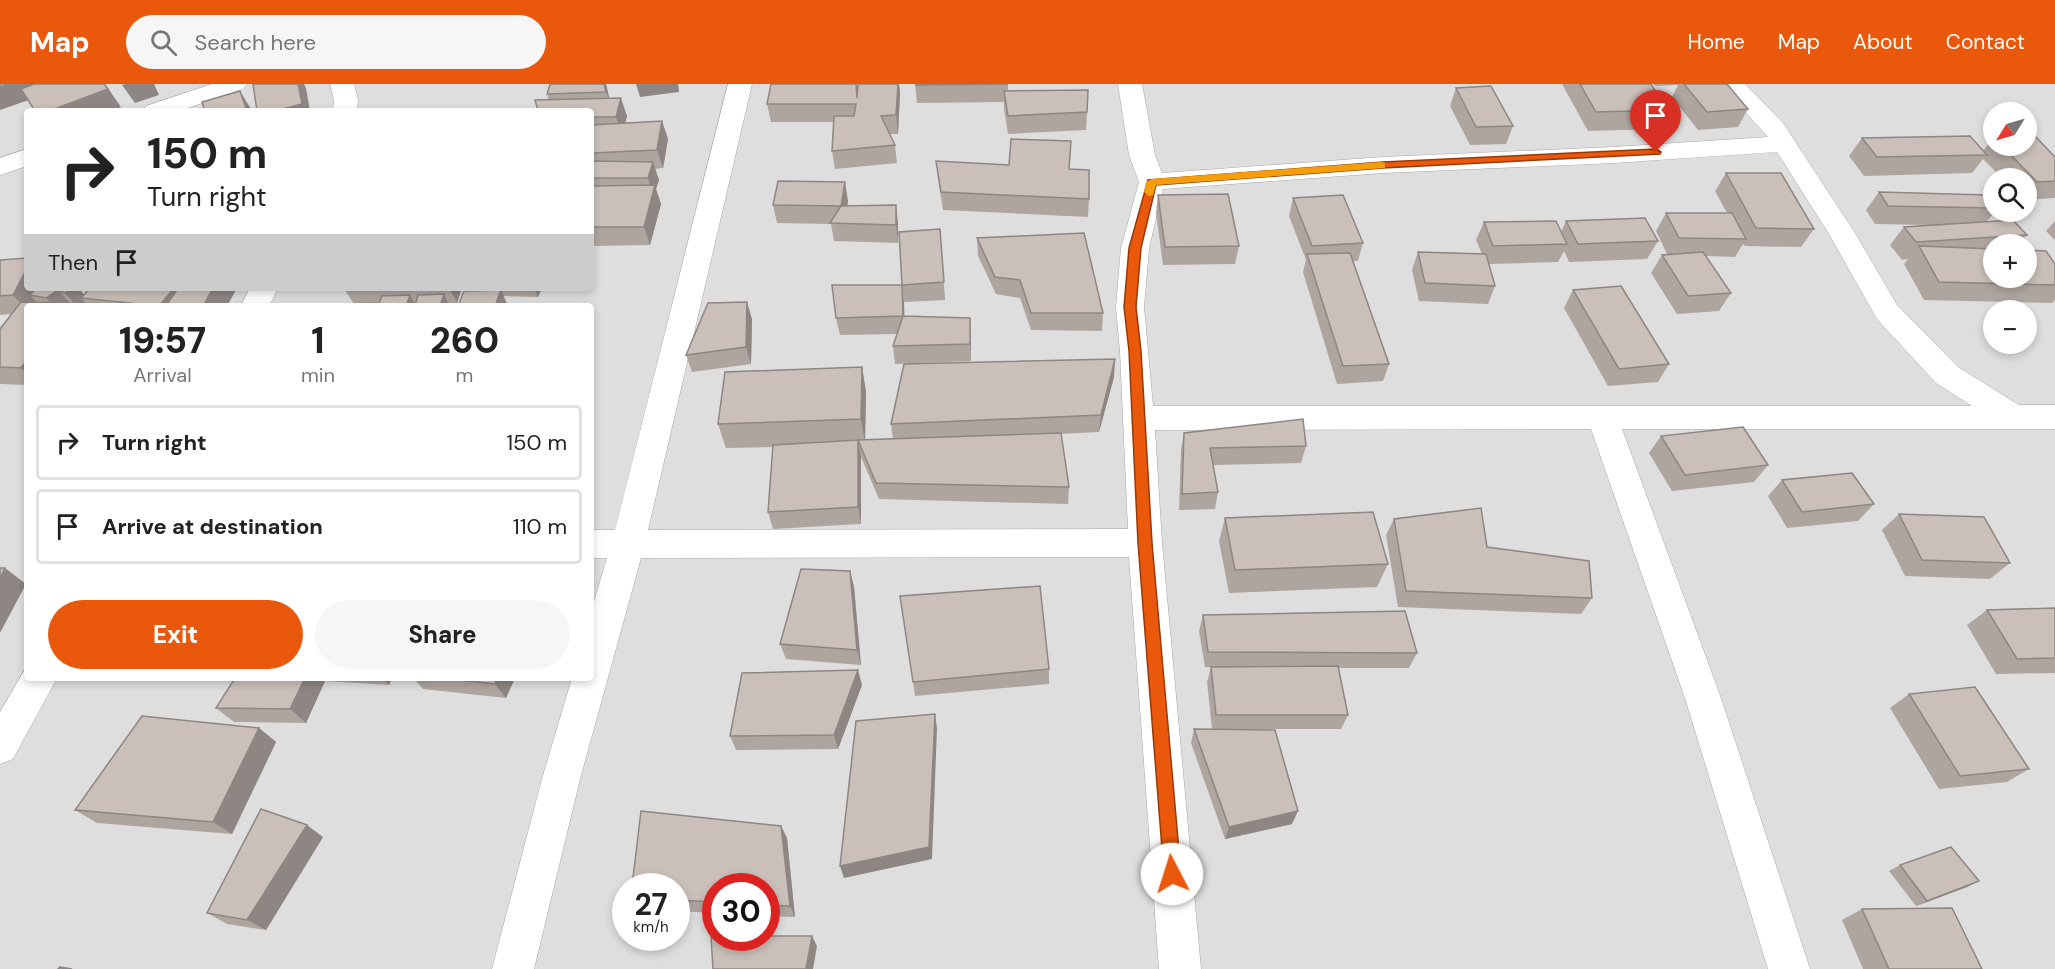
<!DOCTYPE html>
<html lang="en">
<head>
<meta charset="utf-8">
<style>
  :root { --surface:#fff; --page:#f6f6f6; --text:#222; --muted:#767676; --line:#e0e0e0; --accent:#ea580c }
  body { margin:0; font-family:"DM Sans",sans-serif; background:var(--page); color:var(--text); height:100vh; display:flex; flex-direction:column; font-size:22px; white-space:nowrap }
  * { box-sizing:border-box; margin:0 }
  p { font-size:20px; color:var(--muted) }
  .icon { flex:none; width:33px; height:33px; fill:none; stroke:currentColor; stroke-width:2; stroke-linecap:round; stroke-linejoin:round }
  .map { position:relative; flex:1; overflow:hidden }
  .side { position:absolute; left:24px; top:219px; width:570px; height:378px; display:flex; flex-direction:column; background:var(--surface); border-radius:6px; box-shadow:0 3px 9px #0003 }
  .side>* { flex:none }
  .top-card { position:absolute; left:24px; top:24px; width:570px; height:183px; border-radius:6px; box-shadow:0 3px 9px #0003; background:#fff; color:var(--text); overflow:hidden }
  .needle { width:39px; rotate:233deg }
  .controls { position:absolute; left:1983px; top:18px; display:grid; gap:12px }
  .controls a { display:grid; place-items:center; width:54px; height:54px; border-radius:50%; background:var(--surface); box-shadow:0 3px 9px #0003; font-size:30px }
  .speed { position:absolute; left:612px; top:789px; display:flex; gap:12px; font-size:30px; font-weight:700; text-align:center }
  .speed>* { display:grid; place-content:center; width:78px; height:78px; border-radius:50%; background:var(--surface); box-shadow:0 3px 9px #0003; line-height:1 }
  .speed small { font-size:15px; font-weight:400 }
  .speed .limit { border:9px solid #d22; background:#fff; color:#111 }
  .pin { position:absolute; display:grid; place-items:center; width:51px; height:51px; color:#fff; margin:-62px -26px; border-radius:50% 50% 50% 0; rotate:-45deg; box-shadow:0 0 6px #0007 }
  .pin .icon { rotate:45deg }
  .me { position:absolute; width:66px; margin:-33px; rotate:355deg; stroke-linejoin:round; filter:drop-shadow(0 0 4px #0008) }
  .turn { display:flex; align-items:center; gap:21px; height:126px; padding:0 24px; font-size:27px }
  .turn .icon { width:78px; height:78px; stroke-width:2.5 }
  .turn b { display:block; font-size:42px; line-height:51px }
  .then { display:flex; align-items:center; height:57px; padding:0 24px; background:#0003; gap:12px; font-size:22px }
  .eta { display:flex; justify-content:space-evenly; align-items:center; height:102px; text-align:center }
  .eta b { font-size:36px; font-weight:800; line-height:42px }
  .action { display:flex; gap:12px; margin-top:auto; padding:12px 24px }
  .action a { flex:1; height:69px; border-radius:36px; background:var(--accent); color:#fff; font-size:24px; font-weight:800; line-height:69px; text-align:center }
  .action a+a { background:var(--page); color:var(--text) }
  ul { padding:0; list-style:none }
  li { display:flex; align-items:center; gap:18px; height:75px; margin:0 12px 9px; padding:0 12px; border:3px solid var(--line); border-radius:6px }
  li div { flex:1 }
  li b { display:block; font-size:22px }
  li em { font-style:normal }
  header { display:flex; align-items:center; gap:36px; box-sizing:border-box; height:84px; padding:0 30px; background:var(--accent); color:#fff }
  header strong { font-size:28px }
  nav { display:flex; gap:33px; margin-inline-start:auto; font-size:21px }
  .search { width:420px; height:54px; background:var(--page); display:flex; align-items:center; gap:15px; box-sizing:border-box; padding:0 21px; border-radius:33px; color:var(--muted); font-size:22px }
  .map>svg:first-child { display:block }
  .residential { fill:#dfdede; fill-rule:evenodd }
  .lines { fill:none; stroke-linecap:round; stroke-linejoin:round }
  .minor-casing { stroke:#a8a8a8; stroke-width:1 }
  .minor { fill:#fff; fill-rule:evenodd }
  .wall { fill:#aea59f }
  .shaded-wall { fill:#8d8682 }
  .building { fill:#cac0b9; stroke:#8d8682; stroke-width:1.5 }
  .route { fill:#ea580c; stroke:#983908; stroke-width:1.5 }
  .slow { fill:#f59e0b }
</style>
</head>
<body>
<header>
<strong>Map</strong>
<div class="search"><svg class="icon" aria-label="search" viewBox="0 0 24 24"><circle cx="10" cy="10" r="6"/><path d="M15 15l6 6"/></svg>Search here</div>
<nav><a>Home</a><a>Map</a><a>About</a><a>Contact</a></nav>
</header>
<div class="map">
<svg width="2055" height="885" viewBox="0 0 2055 885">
  <rect width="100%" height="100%" fill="#f2eee7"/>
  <path class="residential" d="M0,0H2055V885H0ZM27,27H591V204H27ZM1994,28H2026V62H1994ZM1994,94H2026V128H1994ZM1994,160H2026V194H1994ZM27,222H591V594H27ZM1994,226H2026V260H1994ZM626,802H676V854H626ZM716,802H766V854H716Z"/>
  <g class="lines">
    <g class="minor-casing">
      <path id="minor" d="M212,0H247L243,5L179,27H143L146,22Z
        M330,0H354L358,16L357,27H333L334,16Z
        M728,0H752L648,446L1128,445L1120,267L1116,223L1121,164L1139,98L1129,71L1118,0H1142L1155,71L1162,89L1383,73L1614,63L1768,53L1720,0H1745L1783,39L1855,149L1897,221L1958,283L2019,321H2055V345H1622L1721,614L1810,885H1768L1685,614L1591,345L1155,346L1162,459L1201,885H1159L1129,473L641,474L580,695L534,885H492L542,695L572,594H591V528L607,474H591V446H615ZM1777,68L1829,150L1877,235L1936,299L1972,322H1153L1144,223L1149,164L1163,105L1383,89L1614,79Z
        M27,65V82L0,91V74Z
        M250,204H278L269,222H241Z
        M27,582V594H57L13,675L0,680V628Z"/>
    </g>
    <use href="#minor" class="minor"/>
  </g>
  <path class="wall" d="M606,0L609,14L627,32L625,39L662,37L668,55L663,84L655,85L659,96L656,105L661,120L650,161L591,162V27L549,16L547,10Z
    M858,0H899L900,9L898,50H890L895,61L897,79L835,85L832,67L834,38H771L767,20L858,5Z
    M915,0H1008V7L1088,6L1086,46L1008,50L1004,25V18L917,19Z
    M1562,0H1651L1667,26L1658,45L1588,47Z
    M1654,0H1727L1748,25L1738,43L1698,46L1672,13L1678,1L1655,2Z
    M1456,4L1513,42L1506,60L1470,61L1450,22Z
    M1994,53V62H2026L2055,73V114L2026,116V94H2002L1983,75L1972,89L1864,92L1849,72L1862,54L1983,67Z
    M936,77L1070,85L1089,115L1088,133L943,126L938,95Z
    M1726,89L1814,145L1801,163L1745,162L1743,160L1735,173L1706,172L1731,209L1719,227L1677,230L1651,189L1662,171L1667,170L1656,147L1666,129H1727L1715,107Z
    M1879,108L1994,119V128H1995L1987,137L2027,151L2018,160H1994V194L2055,180V216L2052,219L1924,216L1904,180L1908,175L1902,176L1890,161L1904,143L1928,141L1875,140L1866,126Z
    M1158,111L1239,162L1235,180L1163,181L1156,129Z
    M1293,114L1363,159L1358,177H1353L1389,280L1383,297L1337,300L1303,188L1306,176L1289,132Z
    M848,117L847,122L898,139V159L834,157L831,140L777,139L773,121Z
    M1566,137L1658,157L1647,175L1569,178L1564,167L1558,178L1489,180L1495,202L1488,220L1419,217L1412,186L1418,168L1482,170L1476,156L1484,138L1561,148Z
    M2055,137V156L2046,147Z
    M940,145L945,216L904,218L902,201Z
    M977,154L1103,229L1102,247L1031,246L1020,214L996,210L978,172Z
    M0,176L27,204L81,207L84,211L177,206L178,204H237L227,222H89L88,221L86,222H27V301L0,300V245L12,230L0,231Z
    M346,204H462L457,219L449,220L450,222L354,220L345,206Z
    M483,204H542L538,213L503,212L508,222H458L484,207Z
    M1573,206L1669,280L1658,298L1608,302L1564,224Z
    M904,218V232L970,234L971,277L895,280L893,262L897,250L840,251L836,234Z
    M752,235L751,280L692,288L686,271Z
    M862,283L866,308L865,356L893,355L891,340L1114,293L1099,348L1061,350L1069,403L1068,420L879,415L861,373L859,359L861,373V440L773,445L768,428L773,363L726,364L718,340Z
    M1184,349L1306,362L1301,379L1213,381L1218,408L1215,425L1179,426L1181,366Z
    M1661,352L1768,381L1754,398L1672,407L1649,369Z
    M1782,396L1874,420L1858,437L1787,444L1768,412Z
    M1899,430L2010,479L1990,495L1905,492L1882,446Z
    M1225,434L1388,480L1377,503L1229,509L1219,457Z
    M1394,435L1487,463L1592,514L1581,530L1398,523L1386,451Z
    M850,487L854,503L861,581L786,575L780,560Z
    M2055,524V589L1996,590L1967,541L1987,526Z
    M1203,531L1417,569L1409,584H1338L1348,631L1341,645H1236L1292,740L1225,755L1191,659L1194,645H1212L1207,598L1211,583H1205L1199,547Z
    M1049,585V600L915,612L913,598Z
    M235,594H392L389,601L325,597L306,639L234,638L216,624Z
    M413,594H515L506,614L423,605Z
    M862,601L838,665L736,666L730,652Z
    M1909,610L2029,685L2007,698L1939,705L1890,624Z
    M259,644L276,658L232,750L97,739L75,726Z
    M781,742L787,754L795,833L766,832V802H716V829L676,827V802Z
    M323,753L266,846L227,840L207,829Z
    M1900,781L1967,803L1916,822L1889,787Z
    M1862,825L1982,885H1863L1842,836Z"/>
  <path class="shaded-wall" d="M9,0H75L0,26V3Z
    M105,0L121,23L112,27H49Z
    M125,0H154L159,11L135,19L122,1Z
    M298,0H304L306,4L310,27H275Z
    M604,0H606L607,4L612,26Z
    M636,0H678L679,8L640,13Z
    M898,0H899L900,9L898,50L896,31Z
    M240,7L251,25L252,27H247Z
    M621,14L627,32L622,51L616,33Z
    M662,37L668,55L663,84L657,66Z
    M653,78L659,96L656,105L661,120L650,161L644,143L653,110L648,94Z
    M845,98L848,117L844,140L841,122Z
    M896,121L898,139V159L896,141Z
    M27,184V204H42L30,211L36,217L33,222L27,226L13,211Z
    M902,201L904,218L905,249L903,232Z
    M71,204H83L81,207L87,214H81L88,221L86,222H76L65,209Z
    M174,204H176L189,221V222H159Z
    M213,204H237L227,222H203Z
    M449,204H462L457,219Z
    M534,204H542L538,213Z
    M58,206L73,222H54L46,214Z
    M501,206L508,222H495Z
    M444,210L450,222H440Z
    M410,211L416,222H406Z
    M747,218L752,235L751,280L746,263Z
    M970,234L971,252V277L970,260Z
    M1115,275L1114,293L1099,348L1101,331Z
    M27,276V290L21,284Z
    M862,283L866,308L865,359L861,335Z
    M858,356L861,373V440L858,423Z
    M5,484L26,500L0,549V494Z
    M850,487L854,503L861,581L857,566Z
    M858,586L862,601L838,665L834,651Z
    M305,594H323L325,597L306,639L290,625Z
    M382,594H392L389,601Z
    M497,594H515L506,614L495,600Z
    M935,630L937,644L932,775L844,794L840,782Z
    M259,644L276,658L232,750L213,738Z
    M1298,727L1292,740L1225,755L1229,743Z
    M307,741L323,753L266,846L247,836Z
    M781,742L787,754L795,833L790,822Z
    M1979,797L1967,803L1916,822L1927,817Z
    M812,852L817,862L813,885H806Z"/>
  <path class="building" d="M0,0H9L0,3Z
    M34,0H104L108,5L49,27H35L21,5Z
    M253,0H298L302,20L275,27H257Z
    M550,0H604L606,8L547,10Z
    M771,0H856L857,14L858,0H898L896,31L881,32L895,61L832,67L834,32H854L856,20H767Z
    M916,0H1008L916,1Z
    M1580,0H1651L1667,26L1596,28Z
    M1684,0H1727L1748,25L1707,28Z
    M1491,2L1513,42L1476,43L1456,4Z
    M1088,6L1087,28L1008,32L1004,7Z
    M240,7L247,27H205L202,18Z
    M621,14L616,33H591V27H538L535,16Z
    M662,37L657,66L591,69V41Z
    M2026,51H2034L2055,73V97L2037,98L2002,62H2026Z
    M1970,52L1987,71L1877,73L1862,54Z
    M1011,55L1071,57L1069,85L1089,86V115L941,108L936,77L1009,81Z
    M591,77L653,78L648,94H591Z
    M1726,89H1781L1814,145L1756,144Z
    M778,97L845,98L841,122L773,121Z
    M655,101L644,143H591V102Z
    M1879,108L1987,111L1994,119V124L1888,122Z
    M1228,110L1239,162L1165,163L1158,111Z
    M1343,111L1363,159L1312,162L1293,114Z
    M896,121V141L830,139L841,122Z
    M1666,129H1732L1746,155L1679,154Z
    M1645,134L1658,157L1578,160L1566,137Z
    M2013,136L2027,151L1916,158L1904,143Z
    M1556,137L1567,160L1493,162L1484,138Z
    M940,145L944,198L902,201L899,148Z
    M1084,149L1103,229H1031L1020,196L995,193L977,154Z
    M1919,162L1994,165V194H2026V166L2046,167L2055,180V201L1939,198Z
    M1418,168L1486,170L1495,202L1425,199Z
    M1703,168L1731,209L1688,212L1662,171Z
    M1350,169L1389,280L1343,282L1307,170Z
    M27,174V184L13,211L0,212V176Z
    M832,201H902L903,232L836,234Z
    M1621,202L1669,280L1619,285L1573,206Z
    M36,204H70L65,209L58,206L46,214L30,211Z
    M90,204H174L159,222L81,214Z
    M178,204H213L203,222H166Z
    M346,204H384L345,206Z
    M501,206L495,222H458L464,207Z
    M444,210L440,222H415L418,211Z
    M410,211L406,222H346L348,220L379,219L382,212Z
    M21,218L69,219L66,222H27V276L21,284L0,283V245Z
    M747,218L746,263L686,271L708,219Z
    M903,232L970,234V260L893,262Z
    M1115,275L1101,331L891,340L904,280Z
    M862,283L861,335L718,340L725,288Z
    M1303,335L1306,362L1210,364L1218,408L1182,410L1184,349Z
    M1743,343L1768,381L1685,391L1661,352Z
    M1061,349L1069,403L876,399L858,356Z
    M858,356V423L768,428L773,361Z
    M1852,389L1874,420L1802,428L1782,396Z
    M1481,424L1487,463L1589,477L1592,514L1406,507L1394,435Z
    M1373,428L1388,480L1235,486L1225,434Z
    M1899,430L1984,433L2010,479L1922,476Z
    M0,484H5L0,494Z
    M801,485L850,487L857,566L780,560Z
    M1040,502L1049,585L913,598L900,512Z
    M2055,524V574L2017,575L1987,526Z
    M1405,527L1417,569L1208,568L1203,531Z
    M1338,582L1348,631H1216L1211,583Z
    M858,586L834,651L730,652L742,589Z
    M235,594H305L290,625L216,624Z
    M443,594H497L495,600Z
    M1975,603L2029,685L1960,692L1909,610Z
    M935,630L929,763L840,782L856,637Z
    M142,632L259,644L213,738L75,726Z
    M1194,645L1275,646L1298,727L1229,743Z
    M261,725L307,741L247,836L207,829Z
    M641,727L781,742L790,822L766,821V802H716V818L676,816V802H632Z
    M1951,763L1979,797L1927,817L1900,781Z
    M1952,824L1982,885H1889L1862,825Z
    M711,852H716V854H766V852H812L806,885H713Z
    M60,883L72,885H58Z"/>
  <path class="route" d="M1656,65L1661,68L1660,70L1383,84L1156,101L1141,164L1136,223L1141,267L1152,459L1181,790L1178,796L1172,799L1167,796L1164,790L1138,459L1129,267L1124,223L1129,164L1148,96L1383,78Z"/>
  <path class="slow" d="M1381,78L1385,79V84L1156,101L1153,111L1149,112L1144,108L1146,98L1152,95Z"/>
</svg>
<div class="controls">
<a><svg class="needle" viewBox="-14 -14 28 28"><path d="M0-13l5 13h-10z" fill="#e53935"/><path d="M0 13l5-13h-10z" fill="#767676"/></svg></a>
<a><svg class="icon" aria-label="search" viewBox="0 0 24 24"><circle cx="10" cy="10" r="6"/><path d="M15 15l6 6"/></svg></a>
<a>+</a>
<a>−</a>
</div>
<div class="speed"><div>27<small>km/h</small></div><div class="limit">30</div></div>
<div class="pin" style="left:1656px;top:68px;background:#d93025"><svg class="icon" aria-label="arrive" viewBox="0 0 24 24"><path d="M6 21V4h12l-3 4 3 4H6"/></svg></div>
<svg class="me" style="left:1172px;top:790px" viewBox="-20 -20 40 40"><circle r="19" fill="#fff"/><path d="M0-13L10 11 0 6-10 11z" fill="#ea580c"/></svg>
<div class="top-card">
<div class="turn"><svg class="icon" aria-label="right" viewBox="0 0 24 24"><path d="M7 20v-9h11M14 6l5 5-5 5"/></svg><div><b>150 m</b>Turn right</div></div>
<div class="then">Then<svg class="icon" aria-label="arrive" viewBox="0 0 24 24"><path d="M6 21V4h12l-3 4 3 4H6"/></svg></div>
</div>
<section class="side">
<div class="eta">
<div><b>19:57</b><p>Arrival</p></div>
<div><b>1</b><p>min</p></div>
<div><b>260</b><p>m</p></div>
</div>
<ul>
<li><svg class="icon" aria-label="right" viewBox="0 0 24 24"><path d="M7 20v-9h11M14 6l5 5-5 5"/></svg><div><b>Turn right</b></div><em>150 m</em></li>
<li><svg class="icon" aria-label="arrive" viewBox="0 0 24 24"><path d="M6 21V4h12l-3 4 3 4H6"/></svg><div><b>Arrive at destination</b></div><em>110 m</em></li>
</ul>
<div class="action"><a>Exit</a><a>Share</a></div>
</section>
</div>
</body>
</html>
